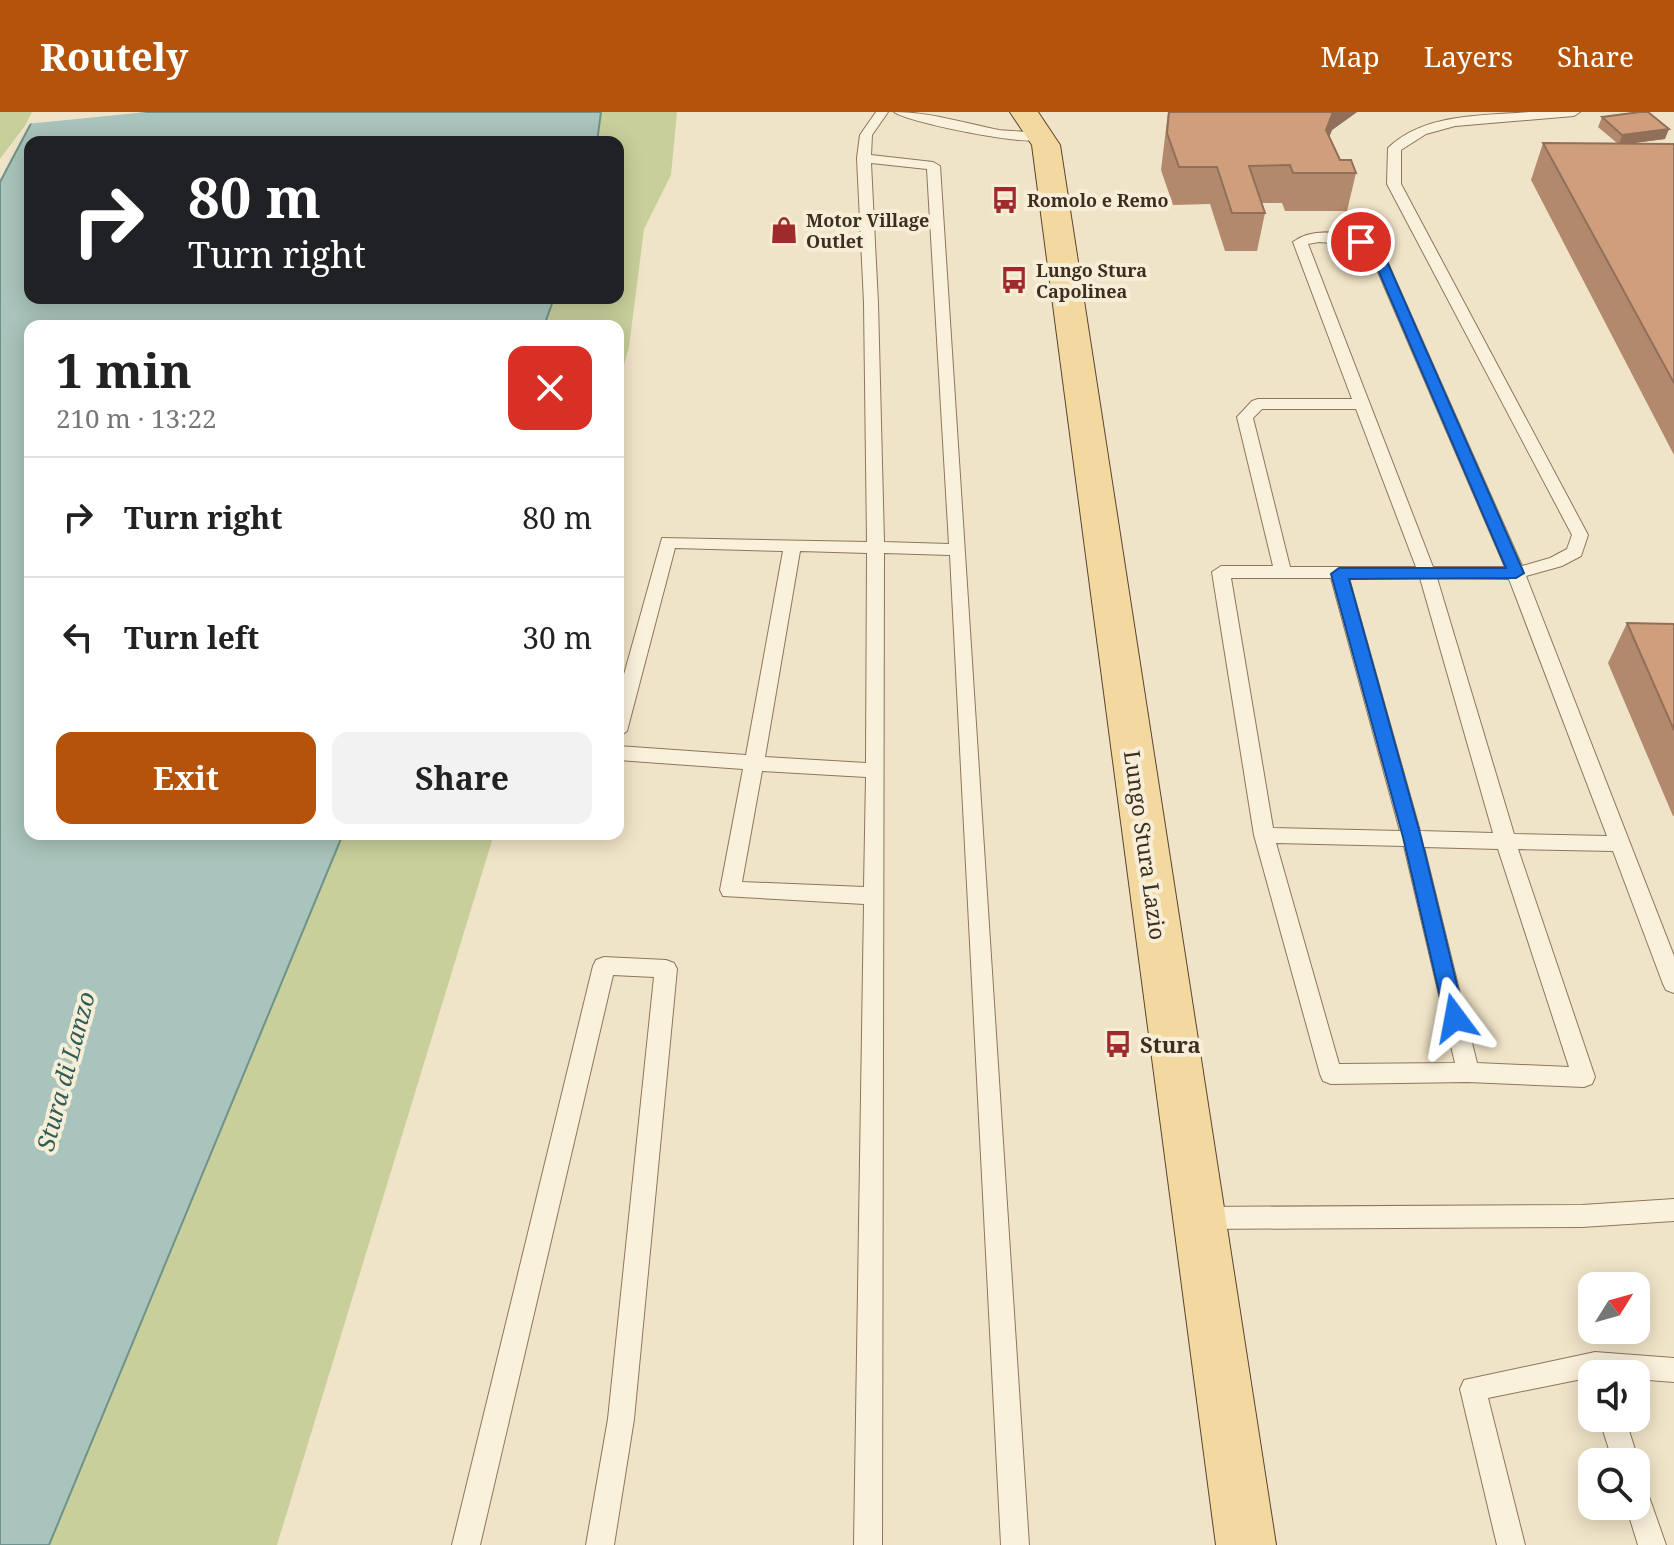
<!DOCTYPE html>
<html lang="en">
<head>
<meta charset="utf-8">
<style>
  :root { --surface:#fff; --page:#f2f2f2; --text:#222; --muted:#767676; --line:#e0e0e0; --accent:#b45309 }
  body { margin:0; font-family:"Noto Serif",serif; background:var(--page); color:var(--text); height:100vh; display:flex; flex-direction:column; font-size:30px; white-space:nowrap }
  * { box-sizing:border-box; margin:0 }
  p { font-size:26px; color:var(--muted) }
  .icon { flex:none; width:44px; height:44px; fill:none; stroke:currentColor; stroke-width:2; stroke-linecap:round; stroke-linejoin:round }
  .map { position:relative; flex:1; overflow:hidden }
  .details { position:absolute; left:24px; top:208px; width:600px; height:520px; display:flex; flex-direction:column; background:var(--surface); border-radius:16px; box-shadow:0 4px 20px #0003 }
  .details>* { flex:none }
  .hud { position:absolute; left:24px; top:24px; width:600px; height:168px; border-radius:16px; box-shadow:0 4px 20px #0003; background:#202124; color:#fff; overflow:hidden }
  .needle { width:52px; rotate:53deg }
  .fabs { position:absolute; left:1578px; top:1160px; display:grid; gap:16px }
  .fabs a { display:grid; place-items:center; width:72px; height:72px; border-radius:16px; background:var(--surface); box-shadow:0 4px 20px #0003; font-size:40px }
  .pin { position:absolute; display:grid; place-items:center; width:68px; height:68px; color:#fff; margin:-34px; border:4px solid #fff; border-radius:50%; box-shadow:0 2px 8px #0007 }
  .me { position:absolute; width:88px; margin:-44px; rotate:347deg; stroke-linejoin:round; filter:drop-shadow(0 0 6px #0008) }
  .turn { display:flex; align-items:center; gap:28px; height:168px; padding:0 32px; font-size:36px }
  .turn .icon { width:104px; height:104px; stroke-width:2.5 }
  .turn b { display:block; font-size:56px; line-height:68px }
  .round { display:grid; place-items:center; flex:none; width:84px; height:84px; border-radius:16px; background:var(--page) }
  .head { display:flex; align-items:center; justify-content:space-between; height:136px; padding:0 32px }
  h1 { font-size:48px; font-weight:700; line-height:60px }
  .cta { display:flex; gap:16px; margin-top:auto; padding:16px 32px }
  .cta a { flex:1; height:92px; border-radius:16px; background:var(--accent); color:#fff; font-size:32px; font-weight:700; line-height:92px; text-align:center }
  .cta a+a { background:var(--page); color:var(--text) }
  ul { padding:0; list-style:none }
  li { display:flex; align-items:center; gap:24px; height:120px; padding:0 32px; border-top:2px solid var(--line) }
  li div { flex:1 }
  li b { display:block; font-size:30px }
  li em { font-style:normal }
  header { display:flex; align-items:center; gap:48px; box-sizing:border-box; height:112px; padding:0 40px; background:var(--accent); color:#fff }
  header strong { font-size:38px }
  nav { display:flex; gap:44px; margin-inline-start:auto; font-size:28px }
  .map>svg:first-child { display:block }
  .green { fill:#c9cf9b }
  .water { fill:#a9c4bc; stroke:#6f938a; stroke-width:2 }
  .pier { fill:#f0e4c8 }
  .lines { fill:none; stroke-linecap:round; stroke-linejoin:round }
  .lane-casing { stroke:#8d765c; stroke-width:2 }
  .primary-casing { stroke:#5b4430; stroke-width:2 }
  .lane { fill:#faf1dc; fill-rule:evenodd }
  .primary { fill:#f3d9a0; fill-rule:evenodd }
  .wall { fill:#b2896c }
  .shaded-wall { fill:#916f58 }
  .building { fill:#cf9f7d; stroke:#916f58; stroke-width:2 }
  .route { fill:#1a73e8; stroke:#114b97; stroke-width:2 }
  .labels { text-anchor:middle; dominant-baseline:central; stroke-width:8; stroke-linejoin:round; paint-order:stroke }
  .far-poi-label { font-size:18px; font-weight:bold; fill:#3d2e20; stroke:#f7eed8; text-anchor:start }
  .street-label { font-size:22px; fill:#3d2e20; stroke:#f7eed8 }
  .poi-label { font-size:22px; font-weight:bold; fill:#3d2e20; stroke:#f7eed8; text-anchor:start }
  .water-label { font-size:24px; font-style:italic; fill:#2f5d5a; stroke:#f7eed8 }
</style>
</head>
<body>
<header>
<strong>Routely</strong>
<nav><a>Map</a><a>Layers</a><a>Share</a></nav>
</header>
<div class="map">
<svg width="1674" height="1433" viewBox="0 0 1674 1433">
  <rect width="100%" height="100%" fill="#f0e4c8"/>
  <path class="green" d="M0,0H35L0,47Z
    M601,0H677L671,63L644,117L629,235L618,275V214H544L554,186H618V30H597Z
    M343,722H494L277,1433H49Z"/>
  <path class="water" d="M37,0H601L597,30H30V186H554L544,214H30V722H343L49,1433H0V70Z"/>
  <path class="pier" d="M32,0H147L26,12Z"/>
  <g class="lines">
    <g class="lane-casing">
      <path id="lane" d="M876,0H888L872,23L871,43L933,50L940,54L1029,1433H1001L950,443L884,441L882,1433H854L864,792L723,784L720,778L743,657L618,648V634L746,643L783,439L675,436L627,619L618,626V584L662,426L867,430L864,191L857,46L860,23ZM871,51L927,57L949,432L884,430L878,191ZM800,439L867,441L866,651L765,645ZM762,659L866,665L864,775L742,770Z
        M894,0C930,0 964,11 999,18C1014,20 1036,18 1047,27C1035,36 909,11 894,0Z
        M1529,0H1580L1574,4L1455,14L1426,22L1401,38V72L1588,423L1581,444L1562,454L1526,464L1674,844V881L1666,878L1663,872L1613,739L1518,737L1595,965L1592,972L1584,975L1468,970L1331,972L1323,969L1320,962L1254,723L1212,460L1221,454H1273L1237,305L1252,289L1258,287H1352L1293,130C1316,112 1355,123 1380,133L1522,454L1550,446L1567,437L1572,423L1387,72L1388,36C1424,1 1482,4 1529,0ZM1319,130L1347,132L1369,139L1505,455H1433L1308,132ZM1262,297H1356L1416,455H1290L1253,306ZM1231,466H1331L1400,719L1273,716ZM1349,466H1420L1493,721L1420,719ZM1437,466L1509,467L1607,724L1514,722ZM1276,731L1404,734L1455,951L1339,952ZM1424,735L1498,737L1569,955L1477,951Z
        M604,845L666,848L674,851L677,857L634,1307L614,1433H586L608,1307L654,865L613,863L480,1433H452L593,854L596,848Z
        M1674,1087V1109L1582,1115L1198,1117L1190,1114L1186,1106L1190,1098L1198,1095L1582,1093Z
        M1595,1240L1674,1246V1270L1636,1267V1262H1592V1265L1488,1286L1525,1433H1497L1460,1277L1464,1268Z
        M1599,1306H1625L1639,1350L1636,1358V1350H1613Z
        M1636,1369L1645,1373L1666,1433H1638L1626,1394H1636Z"/>
    </g>
    <g class="primary-casing">
      <path id="primary" d="M1010,0H1038L1060,33L1276,1433H1216L1032,33Z"/>
    </g>
    <use href="#lane" class="lane"/>
    <use href="#primary" class="primary"/>
  </g>
  <path class="wall" d="M1168,0H1357L1332,18L1329,25L1340,48L1356,61L1347,99H1285L1282,91H1262L1265,101L1257,139H1225L1210,92L1173,93L1161,58Z
    M1602,5L1665,27L1633,31L1674,32V343L1531,68L1543,31H1617L1598,15Z
    M1627,511L1674,512V704H1673L1608,551Z"/>
  <path class="shaded-wall" d="M1333,0H1357L1332,18L1317,55L1326,18Z
    M1669,17L1665,27L1619,33L1622,23Z"/>
  <path class="building" d="M1169,0H1333L1326,18L1340,48H1351L1356,61H1293L1290,53L1249,54L1265,101H1232L1217,55H1179L1167,21Z
    M1640,0H1648L1669,17L1622,23L1602,5Z
    M1543,31L1674,32V271Z
    M1627,511L1674,512V618Z"/>
  <path class="route" d="M1361,126L1381,136L1524,461L1516,466L1349,467L1421,725L1465,906L1462,911L1455,914L1448,911L1445,906L1403,725L1331,462L1339,456H1506L1370,139L1355,130Z"/>
  <defs>
    <g id="bus-bare" transform="scale(2.16)"><path d="M-5-6H5V4H4V6H2V4H-2V6H-4V4H-5ZM-3.5-4V0h7V-4ZM-3.5 1.2v1.5H-2V1.2ZM2 1.2v1.5H3.5V1.2Z" fill="#9e2a2b" stroke="#f7eed8" stroke-width="2.5" paint-order="stroke"/></g>
    <g id="shop-bare" transform="scale(2.16)"><path d="M-5-2.5h2.3a2.7 3.5 0 0 1 5.4 0H5L5.5 6h-11ZM-1.5-2.5h3a1.5 2.3 0 0 0-3 0Z" fill="#9e2a2b" stroke="#f7eed8" stroke-width="2.5" paint-order="stroke"/></g>
  </defs>
  <g fill-rule="evenodd">
    <use href="#bus-bare" x="1005" y="88"/>
    <use href="#shop-bare" x="784" y="118"/>
    <use href="#bus-bare" x="1014" y="168"/>
    <use href="#bus-bare" x="1118" y="932"/>
  </g>
  <g class="labels">
    <g class="far-poi-label">
      <text x="1027" y="88">Romolo e Remo</text>
      <text x="806" y="108">Motor Village<tspan x="806" dy="21">Outlet</tspan></text>
      <text x="1036" y="158">Lungo Stura<tspan x="1036" dy="21">Capolinea</tspan></text>
    </g>
    <g class="street-label">
      <text transform="translate(1146 733) rotate(82)">Lungo Stura Lazio</text>
    </g>
    <g class="poi-label">
      <text x="1140" y="932">Stura</text>
    </g>
    <g class="water-label">
      <text transform="translate(65 959) rotate(-75)">Stura di Lanzo</text>
    </g>
  </g>
</svg>
<div class="fabs">
<a><svg class="needle" viewBox="-14 -14 28 28"><path d="M0-13l5 13h-10z" fill="#e53935"/><path d="M0 13l5-13h-10z" fill="#767676"/></svg></a>
<a><svg class="icon" aria-label="sound" viewBox="0 0 24 24"><path d="M4 9h4l5-4v14l-5-4H4zM17 9q2 3 0 6"/></svg></a>
<a><svg class="icon" aria-label="search" viewBox="0 0 24 24"><circle cx="10" cy="10" r="6"/><path d="M15 15l6 6"/></svg></a>
</div>
<div class="pin" style="left:1361px;top:130px;background:#d93025"><svg class="icon" aria-label="arrive" viewBox="0 0 24 24"><path d="M6 21V4h12l-3 4 3 4H6"/></svg></div>
<svg class="me" style="left:1455px;top:906px" viewBox="-20 -20 40 40"><path d="M0-17L14 15 0 8-14 15z" fill="#1a73e8" stroke="#fff" stroke-width="4"/></svg>
<div class="hud">
<div class="turn"><svg class="icon" aria-label="right" viewBox="0 0 24 24"><path d="M7 20v-9h11M14 6l5 5-5 5"/></svg><div><b>80 m</b>Turn right</div></div>
</div>
<section class="details">
<div class="head"><div><h1>1 min</h1><p>210 m · 13:22</p></div><a class="round" style="background:#d93025;color:#fff"><svg class="icon" aria-label="close" viewBox="0 0 24 24"><path d="M6 6l12 12M18 6L6 18"/></svg></a></div>
<ul>
<li><svg class="icon" aria-label="right" viewBox="0 0 24 24"><path d="M7 20v-9h11M14 6l5 5-5 5"/></svg><div><b>Turn right</b></div><em>80 m</em></li>
<li><svg class="icon" aria-label="left" viewBox="0 0 24 24"><path d="M17 20v-9H6M10 6l-5 5 5 5"/></svg><div><b>Turn left</b></div><em>30 m</em></li>
</ul>
<div class="cta"><a>Exit</a><a>Share</a></div>
</section>
</div>
</body>
</html>
